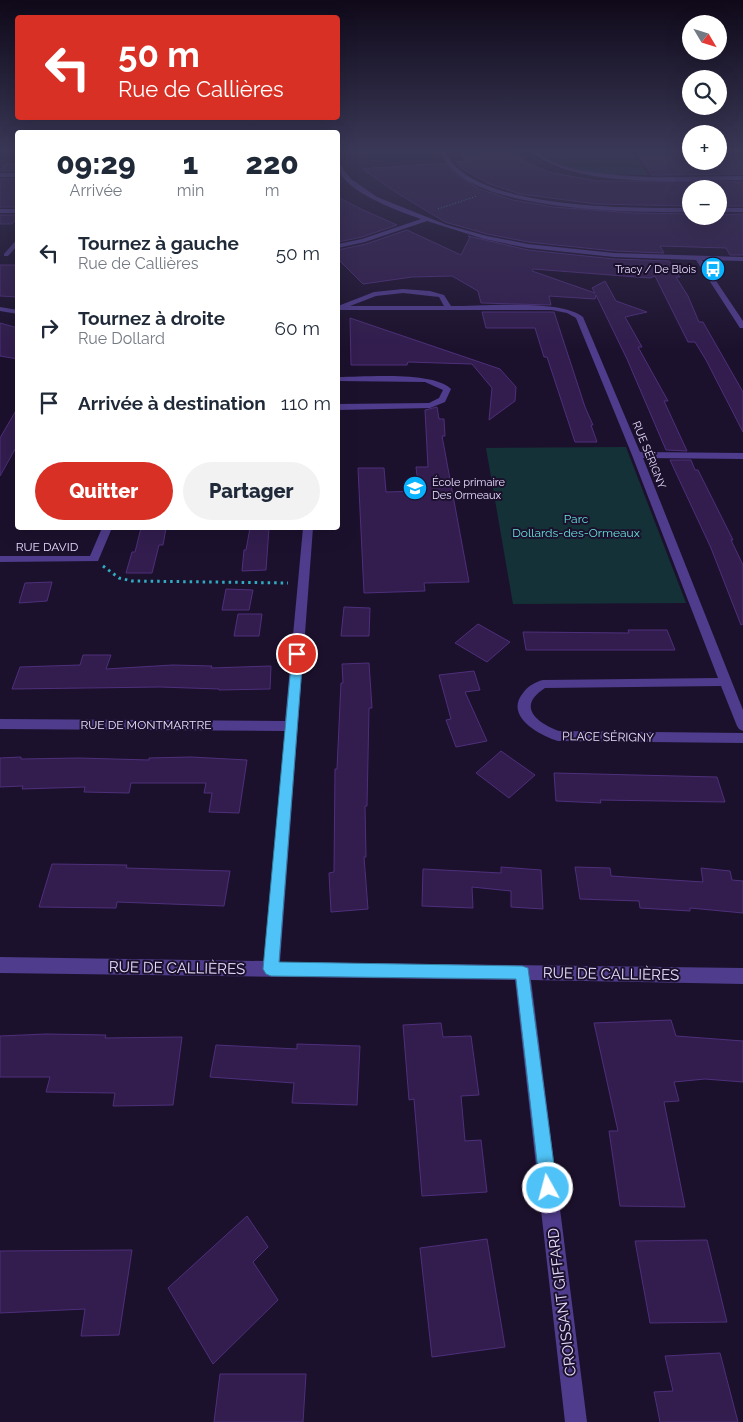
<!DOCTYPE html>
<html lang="fr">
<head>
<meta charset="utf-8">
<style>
  :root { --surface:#fff; --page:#f2f2f3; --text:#1f2937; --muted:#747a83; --accent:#d93025 }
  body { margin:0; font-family:Raleway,sans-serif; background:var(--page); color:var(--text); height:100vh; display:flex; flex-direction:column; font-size:19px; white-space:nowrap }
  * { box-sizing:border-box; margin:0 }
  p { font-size:16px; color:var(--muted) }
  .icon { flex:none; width:28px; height:28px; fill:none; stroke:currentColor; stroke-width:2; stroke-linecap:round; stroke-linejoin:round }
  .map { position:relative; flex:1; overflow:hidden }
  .side { position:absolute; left:15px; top:130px; width:325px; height:400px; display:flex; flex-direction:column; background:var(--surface); border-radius:5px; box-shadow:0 5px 20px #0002 }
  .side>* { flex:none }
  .guide { position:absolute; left:15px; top:15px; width:325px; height:105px; border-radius:5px; box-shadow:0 5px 20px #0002; background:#d93025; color:#fff; overflow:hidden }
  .needle { width:32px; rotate:128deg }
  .buttons { position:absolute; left:682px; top:15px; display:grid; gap:10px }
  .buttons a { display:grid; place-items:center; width:45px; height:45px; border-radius:50%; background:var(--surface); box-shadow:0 5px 20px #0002; font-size:25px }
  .pin { position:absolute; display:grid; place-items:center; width:42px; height:42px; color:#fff; margin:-21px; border:2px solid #fff; border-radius:50%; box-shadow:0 1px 5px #0007 }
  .me { position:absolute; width:55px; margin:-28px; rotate:353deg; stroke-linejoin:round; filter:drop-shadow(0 0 4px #0008) }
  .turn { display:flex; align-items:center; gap:18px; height:105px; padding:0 20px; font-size:22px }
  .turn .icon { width:65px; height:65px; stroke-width:2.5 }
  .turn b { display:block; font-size:35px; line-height:42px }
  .eta { display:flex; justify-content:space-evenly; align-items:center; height:85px; text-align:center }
  .eta b { font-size:30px; font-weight:800; line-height:35px }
  .cta { display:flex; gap:10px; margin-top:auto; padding:10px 20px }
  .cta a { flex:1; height:58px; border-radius:30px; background:var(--accent); color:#fff; font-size:20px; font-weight:800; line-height:58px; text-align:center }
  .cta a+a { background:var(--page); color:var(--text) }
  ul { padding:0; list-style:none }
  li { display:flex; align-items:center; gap:15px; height:75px; padding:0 20px }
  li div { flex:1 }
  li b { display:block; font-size:19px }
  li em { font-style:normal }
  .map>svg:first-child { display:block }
  .green { fill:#143137 }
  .building { fill:#321d4e; stroke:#4e2f7b }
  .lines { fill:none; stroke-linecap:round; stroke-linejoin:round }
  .path-far1 { stroke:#30abc1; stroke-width:1; stroke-dasharray:1 2; stroke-linecap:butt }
  .path { stroke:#30abc1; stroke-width:3; stroke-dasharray:2.5 4; stroke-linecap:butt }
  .street { fill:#503c8c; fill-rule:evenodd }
  .route { fill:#4fc3f7; stroke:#337fa1 }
  .labels { text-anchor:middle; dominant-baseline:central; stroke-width:4; stroke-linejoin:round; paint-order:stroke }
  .far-poi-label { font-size:11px; fill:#e8deff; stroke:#1c112d; text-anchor:end }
  .far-street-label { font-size:11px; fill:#e8deff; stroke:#1c112d }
  .park-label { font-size:12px; fill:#66e3de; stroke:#1c112d }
  .street-label { font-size:12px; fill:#e8deff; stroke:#1c112d }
  .near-street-label { font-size:15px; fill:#e8deff; stroke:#1c112d }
</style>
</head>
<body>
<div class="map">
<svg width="743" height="1422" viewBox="0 0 743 1422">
  <rect width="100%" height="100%" fill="#1c112d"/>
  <path class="green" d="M539,151H632L648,175C619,175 558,176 539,151Z
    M626,447L686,603L513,604L486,448Z"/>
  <path class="building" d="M460,151H514L524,161L536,167L553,173L596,181L743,182V206H719V189H691V206L596,204L520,194L487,183L462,169L456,162L466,161Z
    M637,153H691V161H719V153H743V174L652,175Z
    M447,163L454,173L479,189L513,200L553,207L632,213L691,214V216L743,214V255H730L726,248L660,246L664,253L614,251L528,242L487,234L445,222L397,193L362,169Z
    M6,164H18V171H0Z
    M0,179H18V207H0Z
    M338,197L361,209L397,225L362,237L338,242Z
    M0,215H18V217L12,224H0Z
    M407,230L461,255L470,237L468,236L528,250L614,259L669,261L680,277H676L688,296L699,322H703L743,392V432L706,360L695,342H688L655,276L650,278L533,269L532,271L595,293L592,288L605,281L616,301L647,312L625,317L642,347H638L668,401H664L687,451L666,450L627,359L596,295L595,299L549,296L551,305L481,303L478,291L452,276L412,277L363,284L338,259V250L366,244Z
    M0,265H18V297L0,296Z
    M482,312H554L585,407L593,425H591L597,442H575L547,357H544L535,328H486Z
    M350,318L500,369L516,387L515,401L489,420L492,388L472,364L408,362L407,365H351Z
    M0,323L18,328V359L0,356Z
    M18,407V444L0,476V438Z
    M437,407L439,419H444L445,436H442L469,582L424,583L425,591L364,593L358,468H384L386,492L419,491L416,467H428L425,410Z
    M670,460H691L695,470H698L733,540H731L743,565V624L741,625L711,548Z
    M141,528H166L163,545H159L152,573H126L132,552H135Z
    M250,528H269L266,570L242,571L244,550H246Z
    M52,582L47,601L19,603L25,583Z
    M226,589L253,590L249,610H222Z
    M344,607L370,608L369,636H341Z
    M238,614H262L259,636H234Z
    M478,624L510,642L487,662L455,643Z
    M628,630H667L675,650H526L523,632L629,633Z
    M83,655H111L106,669L173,665L212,666L211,668L271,666L270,689L219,690V689L160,687L12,689L20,667L80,665Z
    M369,663L372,708H369L367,806H365L366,857H364L368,909L331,912L329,873L334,872L335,769H337L341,683H343L342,664Z
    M474,671L480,690L465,692L487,741L456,747L446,720L451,719L439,675Z
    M501,751L535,775L509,798L476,773Z
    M21,757V759L79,758L149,760V758L191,757L247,760L239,813L209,812L212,793H204L206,783H131L129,793L84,792L85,787L22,789L23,786L0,787V758Z
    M554,773L717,777L725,802L600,800L601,803L556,801Z
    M52,864L127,865L126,868L230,871L224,906L117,902L116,908L39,907Z
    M501,867L541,870L543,909L511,907V891L472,887L473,908L422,906L423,869L501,873Z
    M575,867L610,868L611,876L703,882L701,868L730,871L732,880L743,881V913L690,908V911L640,908L639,901L580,899Z
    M671,1020L676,1036L743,1041V1082L705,1079L674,1082L679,1101L664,1102L685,1207L620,1206L609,1131H618L594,1023Z
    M441,1023L443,1037L471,1036L479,1095L461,1096L465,1141L481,1140L487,1192L422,1196L414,1099L409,1100L403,1025Z
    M46,1034L106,1035L105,1038L182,1037L173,1105L113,1106L115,1093L46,1092L50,1077H0V1036Z
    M297,1044L360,1046L357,1105L292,1103L294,1083L210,1077L216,1045L297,1049Z
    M247,1216L268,1247L253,1262L278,1300L213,1364L168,1288Z
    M487,1239L505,1347L432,1357L420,1248Z
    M707,1240L727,1322L650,1323L635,1241Z
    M132,1250L119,1335L81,1336L85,1309L0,1313V1251Z
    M720,1353L738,1422H660L654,1392L673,1391L665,1356Z
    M220,1374H306L303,1422H214Z"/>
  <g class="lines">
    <path class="path-far1" d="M560,152L585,155L608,151
      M593,160H602
      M438,209L477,196"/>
    <path class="path" d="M103,566L119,578L132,581L288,583"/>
    <path class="street" d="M441,151H445C470,211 636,208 691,208V212C639,213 458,213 441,151Z
      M531,151C540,150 544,157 551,161C566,169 584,171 600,173C647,180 696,176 743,176V180C686,180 575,190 531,151Z
      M338,162L351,179L377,197L447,225L487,236L528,244L614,253L743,257V261L702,260L743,321V328H740L696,260L614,257L528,248L484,239L427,221L365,242L338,248V244L362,239L421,219C401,212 334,189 338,162Z
      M0,173H18V177H0Z
      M719,208H743V212H719Z
      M0,209H18V213H0Z
      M18,238V245L8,256H4V254Z
      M403,289L430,291L444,295L451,306C481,306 563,299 583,317L640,452L743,453V459L643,458L743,710V731L739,729L737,726L721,686L545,688C517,706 535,722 559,731L743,733V743L558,741C539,735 504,716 523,693C528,686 535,682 543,680L718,678L632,455L576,318L567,313L552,310H338V306L374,292ZM403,293L439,297L444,306H350L376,296Z
      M0,307L18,310V314L0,311Z
      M338,377C365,377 433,371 451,389L445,402L430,408L338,410V404L429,403L439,398L443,390L425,382L338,381Z
      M102,528H112L98,561L0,562V556H90Z
      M303,528H313L280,962L743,968V984L531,980L587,1422H565L515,980L0,973V957L264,961L285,731L0,729V719L285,721Z"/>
  </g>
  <linearGradient id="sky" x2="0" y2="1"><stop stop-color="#0f0919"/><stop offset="0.43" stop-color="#3a3857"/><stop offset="1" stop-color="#3a3857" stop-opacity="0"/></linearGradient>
  <rect width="743" height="350" fill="url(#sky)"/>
  <path class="route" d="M297,651L303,654L279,962L522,966L528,968L557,1188L554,1194L548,1196L542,1194L540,1188L516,979L271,976L266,974L263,969L292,654Z"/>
  <defs>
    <g id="bus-disc" transform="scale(1.25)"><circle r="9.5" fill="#0ab3ff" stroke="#1c112d"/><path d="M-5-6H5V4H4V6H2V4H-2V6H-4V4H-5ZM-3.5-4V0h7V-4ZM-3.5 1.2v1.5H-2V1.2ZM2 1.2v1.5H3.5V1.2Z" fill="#fff"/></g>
    <g id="school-disc" transform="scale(1.25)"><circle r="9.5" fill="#0ab3ff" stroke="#1c112d"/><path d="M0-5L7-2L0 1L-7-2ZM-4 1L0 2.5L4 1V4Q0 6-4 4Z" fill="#fff"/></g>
  </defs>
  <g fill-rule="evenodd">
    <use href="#bus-disc" x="713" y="269"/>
    <use href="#school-disc" x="415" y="488"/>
  </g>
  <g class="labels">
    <g class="far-poi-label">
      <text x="696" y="269">Tracy / De Blois</text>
      <text x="432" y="482" text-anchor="start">École primaire<tspan x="432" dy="13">Des Ormeaux</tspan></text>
    </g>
    <g class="far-street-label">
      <text transform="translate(649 455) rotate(68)">RUE SÉRIGNY</text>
    </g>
    <g class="park-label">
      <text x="576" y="519">Parc<tspan x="576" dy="14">Dollards-des-Ormeaux</tspan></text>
    </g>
    <g class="street-label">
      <text x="47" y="547">RUE DAVID</text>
      <text x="146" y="725">RUE DE MONTMARTRE</text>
      <text transform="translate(608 737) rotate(1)">PLACE SÉRIGNY</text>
    </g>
    <g class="near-street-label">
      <text transform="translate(177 968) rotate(1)">RUE DE CALLIÈRES</text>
      <text transform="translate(611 974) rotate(1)">RUE DE CALLIÈRES</text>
      <text transform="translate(562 1302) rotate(-97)">CROISSANT GIFFARD</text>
    </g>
  </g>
</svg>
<div class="buttons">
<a><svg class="needle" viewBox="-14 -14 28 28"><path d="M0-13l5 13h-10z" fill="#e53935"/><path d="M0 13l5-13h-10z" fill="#747a83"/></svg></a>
<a><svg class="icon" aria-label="search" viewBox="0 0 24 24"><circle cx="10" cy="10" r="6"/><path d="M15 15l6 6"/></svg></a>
<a>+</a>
<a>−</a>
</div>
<div class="pin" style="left:297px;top:654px;background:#d93025"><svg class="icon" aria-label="arrive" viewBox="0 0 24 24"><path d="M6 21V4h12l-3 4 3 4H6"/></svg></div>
<svg class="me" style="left:548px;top:1188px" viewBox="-20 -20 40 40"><circle r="17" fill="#4fc3f7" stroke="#fff" stroke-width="3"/><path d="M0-11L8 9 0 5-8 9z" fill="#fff"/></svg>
<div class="guide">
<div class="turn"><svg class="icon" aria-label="left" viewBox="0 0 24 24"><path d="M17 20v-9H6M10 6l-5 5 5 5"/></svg><div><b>50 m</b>Rue de Callières</div></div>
</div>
<section class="side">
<div class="eta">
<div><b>09:29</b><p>Arrivée</p></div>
<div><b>1</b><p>min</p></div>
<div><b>220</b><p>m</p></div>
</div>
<ul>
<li><svg class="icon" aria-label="left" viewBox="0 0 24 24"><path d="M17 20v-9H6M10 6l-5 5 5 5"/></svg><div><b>Tournez à gauche</b><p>Rue de Callières</p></div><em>50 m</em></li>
<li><svg class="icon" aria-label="right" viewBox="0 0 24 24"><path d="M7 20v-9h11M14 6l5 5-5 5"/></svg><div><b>Tournez à droite</b><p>Rue Dollard</p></div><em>60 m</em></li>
<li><svg class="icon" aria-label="arrive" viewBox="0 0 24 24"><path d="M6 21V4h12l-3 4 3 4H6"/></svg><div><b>Arrivée à destination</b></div><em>110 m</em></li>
</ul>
<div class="cta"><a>Quitter</a><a>Partager</a></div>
</section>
</div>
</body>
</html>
